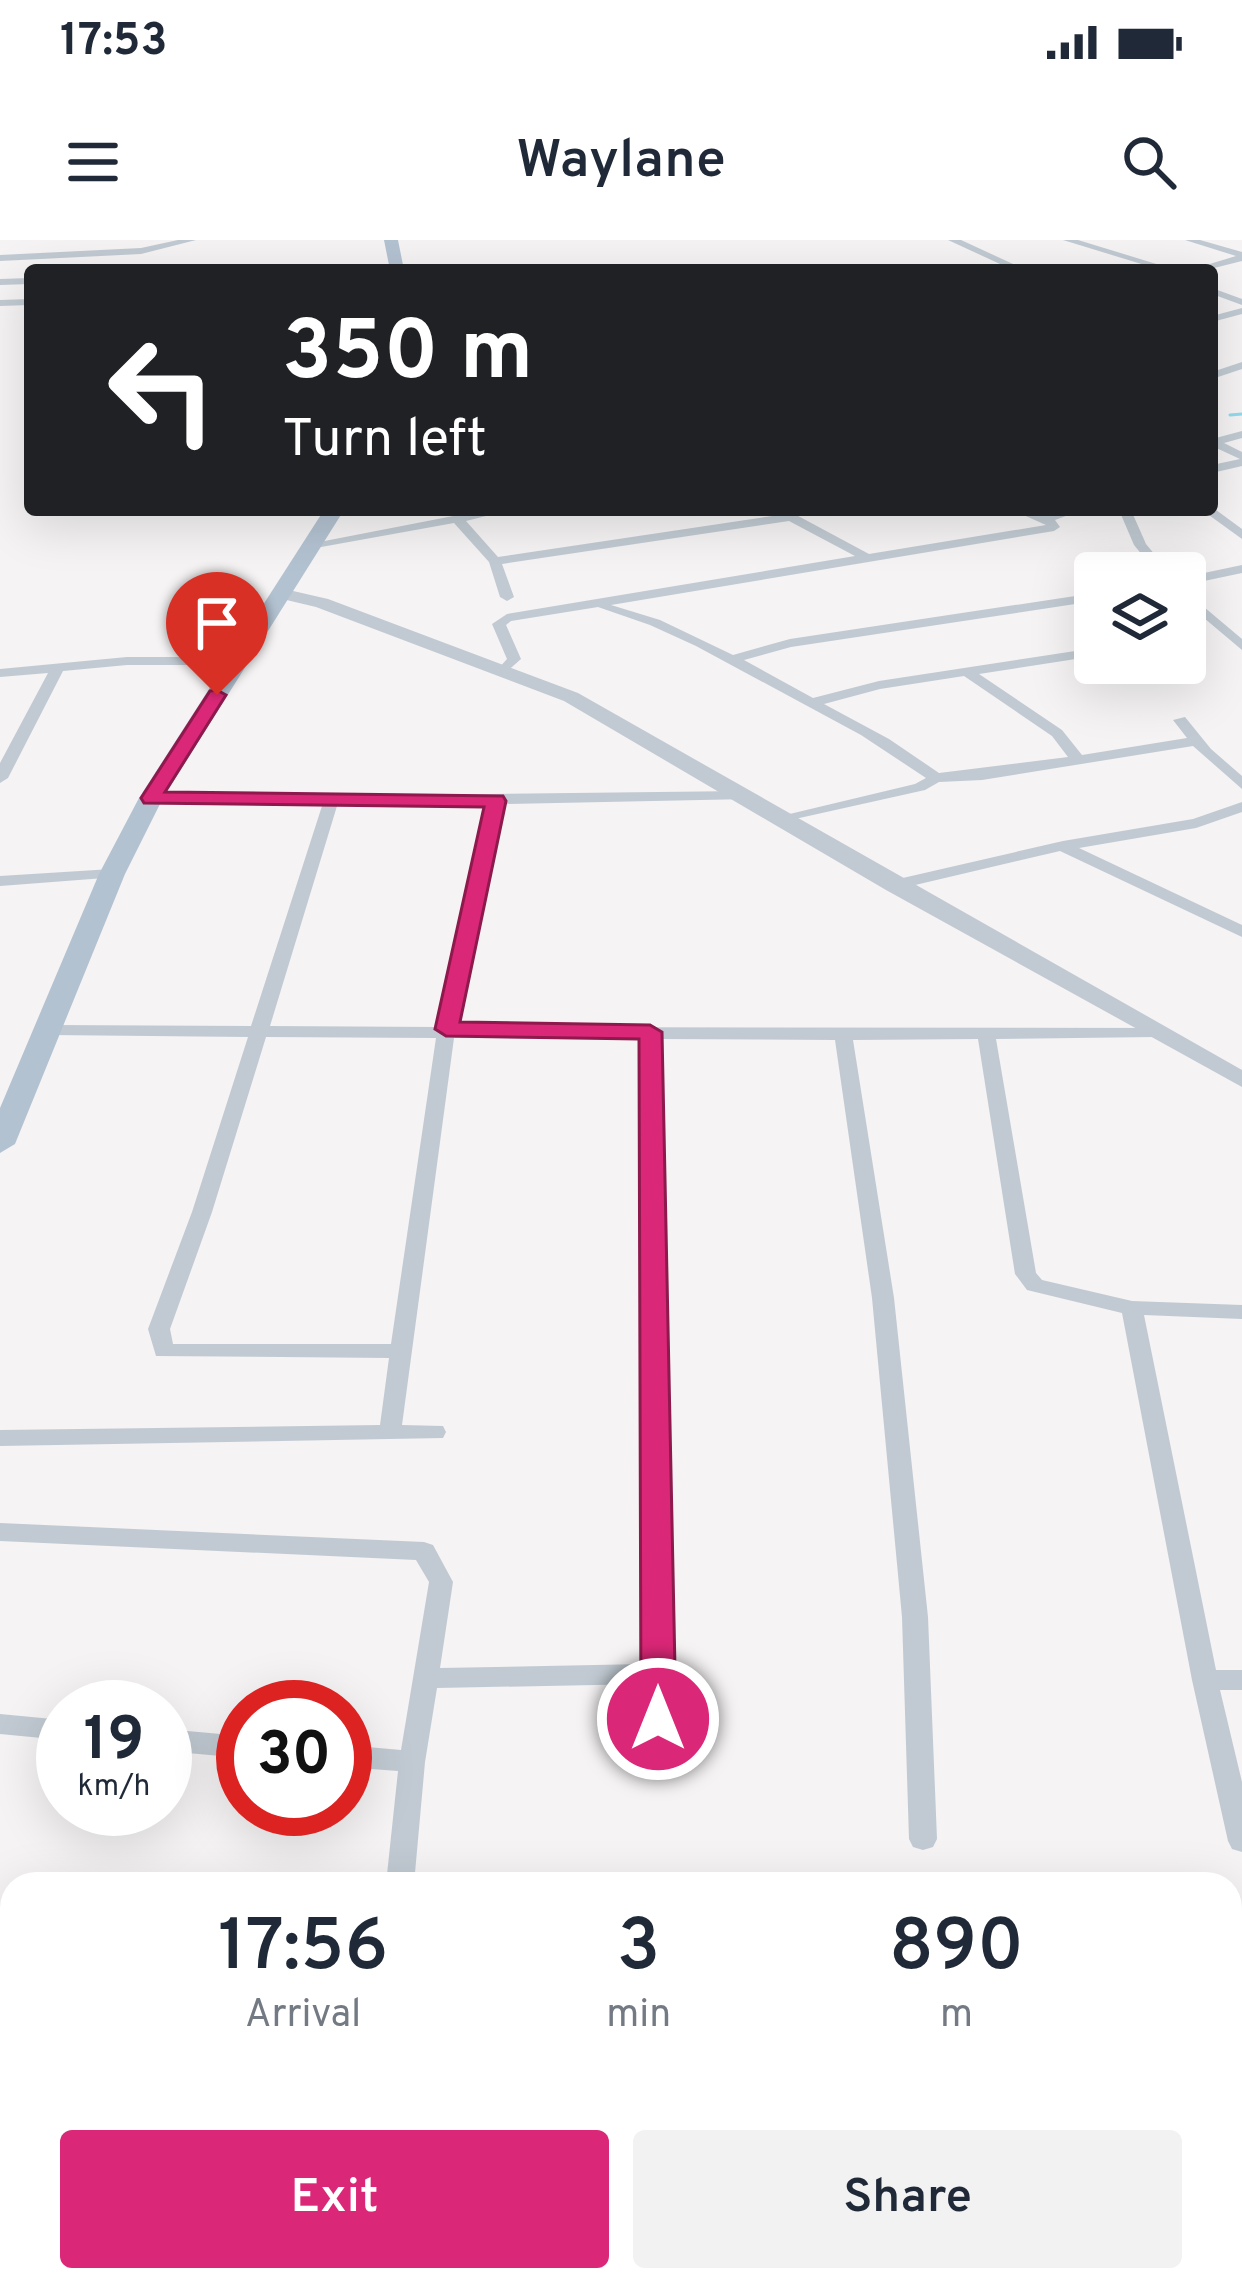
<!DOCTYPE html>
<html lang="en">
<head>
<meta charset="utf-8">
<style>
  :root { --surface:#fff; --page:#f2f2f3; --text:#1f2937; --muted:#747a83; --accent:#db2777 }
  body { margin:0; font-family:Overpass,sans-serif; background:var(--page); color:var(--text); height:100vh; display:flex; flex-direction:column; font-size:45px; white-space:nowrap }
  * { box-sizing:border-box; margin:0 }
  p { font-size:39px; color:var(--muted) }
  .icon { flex:none; width:66px; height:66px; fill:none; stroke:currentColor; stroke-width:2; stroke-linecap:round; stroke-linejoin:round }
  .map { position:relative; flex:1; overflow:hidden }
  .panel { position:absolute; left:0px; top:1632px; width:1242px; height:420px; display:flex; flex-direction:column; background:var(--surface); border-radius:36px 36px 0 0; box-shadow:0 12px 48px #0002 }
  .panel>* { flex:none }
  .banner { position:absolute; left:24px; top:24px; width:1194px; height:252px; border-radius:12px; box-shadow:0 12px 48px #0002; background:#202124; color:#fff; overflow:hidden }
  .buttons { position:absolute; left:1074px; top:312px; display:grid; gap:24px }
  .buttons a { display:grid; place-items:center; width:132px; height:132px; border-radius:12px; background:var(--surface); box-shadow:0 12px 48px #0002; font-size:60px }
  .speed { position:absolute; left:36px; top:1440px; display:flex; gap:24px; font-size:60px; font-weight:700; text-align:center }
  .speed>* { display:grid; place-content:center; width:156px; height:156px; border-radius:50%; background:var(--surface); box-shadow:0 12px 48px #0002; line-height:1 }
  .speed small { font-size:30px; font-weight:400 }
  .speed .limit { border:18px solid #d22; background:#fff; color:#111 }
  .pin { position:absolute; display:grid; place-items:center; width:102px; height:102px; color:#fff; margin:-123px -51px; border-radius:50% 50% 50% 0; rotate:-45deg; box-shadow:0 0 12px #0007 }
  .pin .icon { rotate:45deg }
  .me { position:absolute; width:132px; margin:-66px; rotate:0deg; stroke-linejoin:round; filter:drop-shadow(0 0 9px #0008) }
  .turn { display:flex; align-items:center; gap:42px; height:252px; padding:0 60px; font-size:54px }
  .turn .icon { width:156px; height:156px; stroke-width:2.5 }
  .turn b { display:block; font-size:84px; line-height:102px }
  .eta { display:flex; justify-content:space-evenly; align-items:center; height:204px; text-align:center }
  .eta b { font-size:72px; font-weight:600; line-height:84px }
  .primary-button { display:flex; gap:24px; margin-top:auto; padding:24px 60px }
  .primary-button a { flex:1; height:138px; border-radius:12px; background:var(--accent); color:#fff; font-size:48px; font-weight:600; line-height:138px; text-align:center }
  .primary-button a+a { background:var(--page); color:var(--text) }
  .status { display:flex; justify-content:space-between; align-items:center; height:84px; padding:0 60px; background:var(--surface); direction:ltr }
  .status svg { height:33px; fill:currentColor }
  header { display:flex; justify-content:space-between; align-items:center; height:156px; padding:0 60px; background:var(--surface); font-size:54px; font-weight:600 }
  .map>svg:first-child { display:block }
  .lines { fill:none; stroke-linecap:round; stroke-linejoin:round }
  .stream-far1 { stroke:#90daee; stroke-width:3 }
  .stream { stroke:#90daee; stroke-width:9 }
  .minor { fill:#c1cad2; fill-rule:evenodd }
  .tertiary { fill:#c1cad2; fill-rule:evenodd }
  .primary { fill:#b3c2d1; fill-rule:evenodd }
  .route { fill:#db2777; stroke:#8e194d; stroke-width:3 }
</style>
</head>
<body>
<div class="status"><b>17:53</b><svg viewBox="0 0 49 12"><path d="M0 12V9h3v3zM5 12V6h3v6zM10 12V3h3v9zM15 12V0h3v12zM26 1h20v11H26zM47 4h2v5h-2z"/></svg></div>
<header><svg class="icon" aria-label="menu" viewBox="0 0 24 24"><path d="M4 6h16M4 12h16M4 18h16"/></svg>Waylane<svg class="icon" aria-label="search" viewBox="0 0 24 24"><circle cx="10" cy="10" r="6"/><path d="M15 15l6 6"/></svg></header>
<div class="map">
<svg width="1242" height="2052" viewBox="0 0 1242 2052">
  <rect width="100%" height="100%" fill="#f5f3f3"/>
  <g class="lines">
    <path class="stream-far1" d="M1230,175L1242,174"/>
    <path class="stream" d="M1230,2000L1242,2009"/>
    <path class="minor" d="M178,0H196L141,14L0,21V15L141,8Z
      M948,0H961L1026,30H1013Z
      M1063,0H1078L1176,30H1161Z
      M1185,0H1200L1242,12V21L1206,30H1190L1236,16Z
      M30,38V44L0,45V39Z
      M1212,48L1242,59V65L1212,54Z
      M30,59V65L0,66V60Z
      M1242,68V74L1212,82V76Z
      M1242,122V129L1212,139V132Z
      M1242,191V198L1224,203L1242,212V226L1212,233V225L1240,219L1212,206V199Z
      M1212,267L1242,289V299L1202,270Z
      M484,270H510L466,281L498,317L779,275L775,270H787L869,314L1046,285L1012,270L1047,274L1082,270L1055,280L1060,287L1054,291L611,365L660,380L733,415L790,399L1095,353V361L791,407L744,420L813,458L879,441L1095,408V416L979,434L1062,490L1082,515L1187,498L1173,480L1185,477L1211,509L1242,536V549L1193,506L982,540L939,542L925,550L777,583V577L915,544L926,538L861,495L696,406L650,385L598,367L511,381L506,385L521,419L505,433L498,429L507,419L492,384L507,374L855,316L789,281L502,324L514,357L507,361L500,357L489,322L454,283L310,309L304,305ZM964,436L1052,496L1068,517L939,533L889,499L824,464L880,449Z
      M1119,270H1131L1146,304L1170,333H1157L1134,305Z
      M1242,325V333L1185,345V337Z
      M1185,351L1242,399V410L1185,362Z
      M127,417H239L246,421L239,425H127L63,431L8,538L0,543V523L48,433L0,437V429Z
      M743,551L751,556L749,559L503,564L456,787L1161,788L1164,792L1155,797L996,799L1036,1033L1042,1040L1132,1061L1242,1065V1079L1144,1075L1216,1430H1242V1450H1220L1242,1542V1612L1232,1609L1228,1601L1192,1440L1122,1073L1027,1050L1015,1034L978,799L853,800L894,1058L928,1377L937,1599L933,1607L923,1610L913,1607L909,1599L902,1377L872,1058L835,800L659,799L672,1523L668,1531L659,1534L650,1531L646,1523L645,1444L437,1448L425,1522L414,1644H386L398,1531L345,1527V1505L401,1510L429,1342L416,1320L0,1301V1283L424,1302L433,1305L453,1342L440,1428L645,1424L641,799L454,798L402,1185L443,1186L446,1192L443,1198L0,1206V1190L380,1185L389,1118L156,1116L148,1089L192,972L248,797L51,795L42,790L51,785L251,786L322,566L151,563L145,561V555L331,556ZM488,564L437,787L270,786L337,566ZM266,797L436,798L391,1104H173L170,1089L212,972Z
      M1242,562V572L1196,588L1079,608L1242,685V697L1060,611L894,650L886,645L894,640L1063,601L1193,579Z
      M112,629L118,631V637L0,646V636Z
      M0,1474L63,1480V1500L0,1494Z
      M165,1489L243,1496V1518L165,1511Z
      M0,1680L12,1681V1705L0,1704Z
      M246,2040H278L277,2052H245Z"/>
    <path class="tertiary" d="M280,348L328,359L578,453L1242,830V847L886,650L564,461L316,367L274,357V349Z"/>
    <path class="primary" d="M384,0H398L404,30H390Z
      M324,270H344L163,558L125,634L15,904L0,913V868L99,634L139,558Z"/>
  </g>
  <path class="route" d="M217,450L226,455L165,552L503,556L506,561L460,782L650,785L662,792L676,1479L671,1488L658,1492L646,1488L641,1479L639,799L446,796L435,789L484,567L144,563L141,558L210,451Z"/>
</svg>
<div class="buttons">
<a><svg class="icon" aria-label="layers" viewBox="0 0 24 24"><path d="M12 4l9 5-9 5-9-5zM3 14l9 5 9-5"/></svg></a>
</div>
<div class="speed"><div>19<small>km/h</small></div><div class="limit">30</div></div>
<div class="pin" style="left:217px;top:455px;background:#d93025"><svg class="icon" aria-label="arrive" viewBox="0 0 24 24"><path d="M6 21V4h12l-3 4 3 4H6"/></svg></div>
<svg class="me" style="left:658px;top:1479px" viewBox="-20 -20 40 40"><circle r="17" fill="#db2777" stroke="#fff" stroke-width="3"/><path d="M0-11L8 9 0 5-8 9z" fill="#fff"/></svg>
<div class="banner">
<div class="turn"><svg class="icon" aria-label="left" viewBox="0 0 24 24"><path d="M17 20v-9H6M10 6l-5 5 5 5"/></svg><div><b>350 m</b>Turn left</div></div>
</div>
<section class="panel">
<div class="eta">
<div><b>17:56</b><p>Arrival</p></div>
<div><b>3</b><p>min</p></div>
<div><b>890</b><p>m</p></div>
</div>
<div class="primary-button"><a>Exit</a><a>Share</a></div>
</section>
</div>
</body>
</html>
